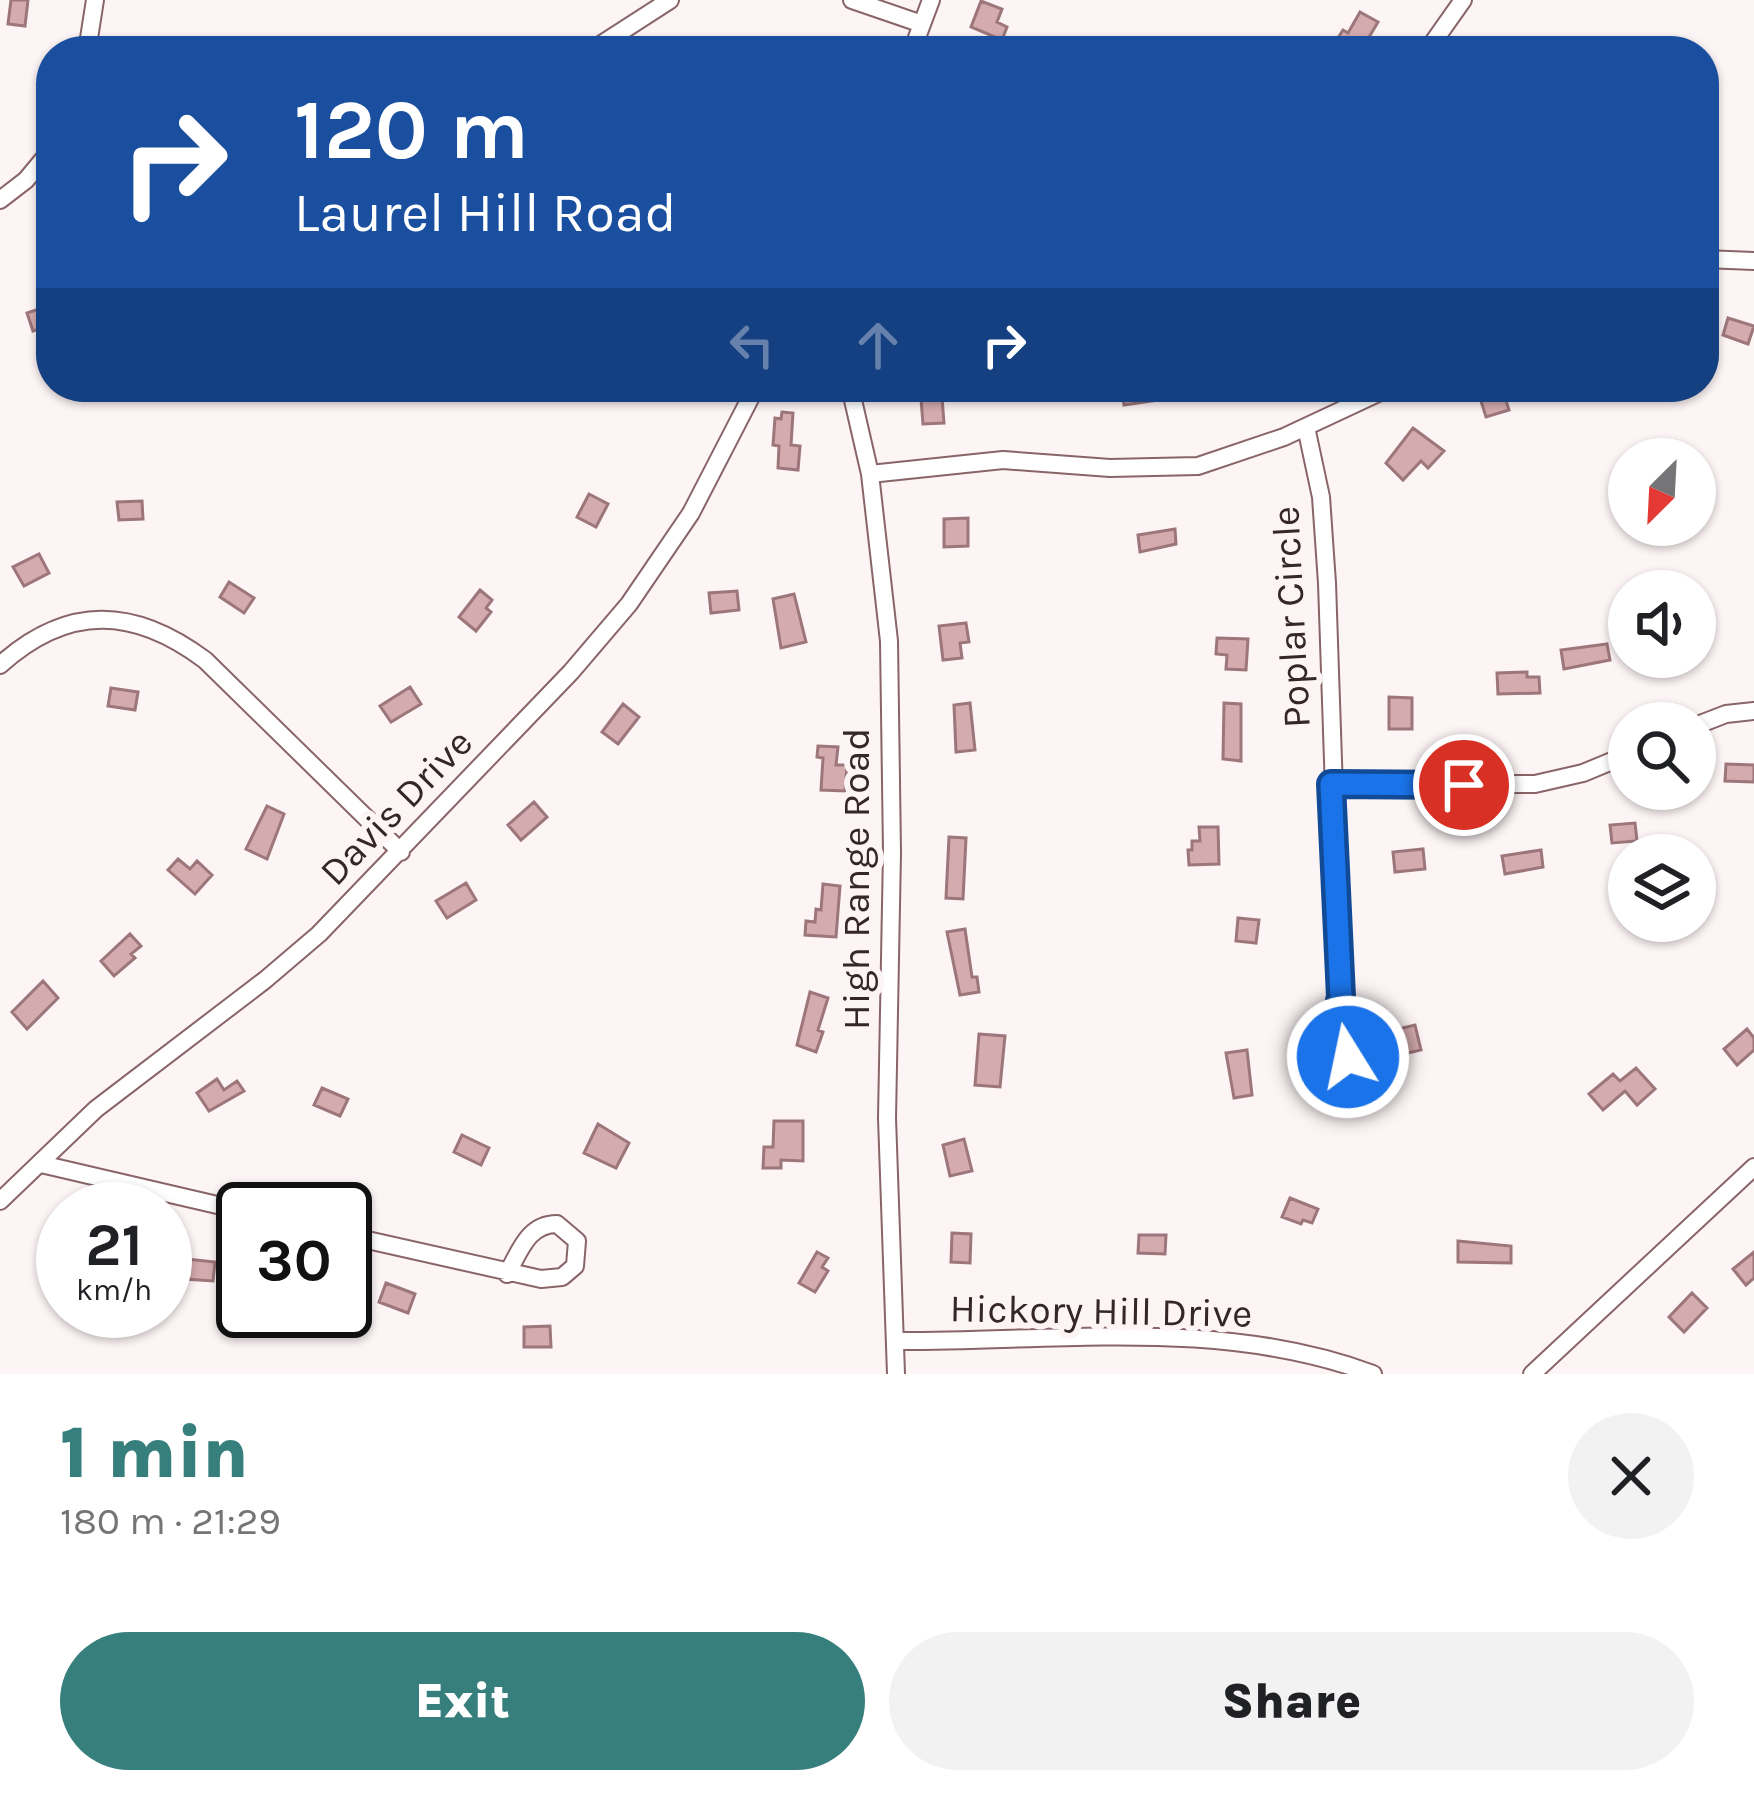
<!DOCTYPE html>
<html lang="en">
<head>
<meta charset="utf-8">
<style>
  :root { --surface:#fff; --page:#f2f2f2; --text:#202124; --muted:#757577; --accent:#367f7c }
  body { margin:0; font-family:Karla,sans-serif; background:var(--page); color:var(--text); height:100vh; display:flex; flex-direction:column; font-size:45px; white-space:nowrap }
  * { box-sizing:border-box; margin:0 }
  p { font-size:39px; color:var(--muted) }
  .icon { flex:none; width:66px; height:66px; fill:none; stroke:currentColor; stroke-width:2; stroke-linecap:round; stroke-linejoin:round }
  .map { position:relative; height:1374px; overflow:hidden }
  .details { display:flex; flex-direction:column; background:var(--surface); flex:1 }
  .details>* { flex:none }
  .top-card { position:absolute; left:36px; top:36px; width:1683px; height:366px; border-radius:48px; box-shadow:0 3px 9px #0004; background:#1a4fa0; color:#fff; overflow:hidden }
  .needle { width:78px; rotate:204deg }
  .tools { position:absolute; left:1608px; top:438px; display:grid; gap:24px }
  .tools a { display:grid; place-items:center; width:108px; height:108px; border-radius:50%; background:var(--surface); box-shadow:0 3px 9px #0004; font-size:60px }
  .speed { position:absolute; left:36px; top:1182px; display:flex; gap:24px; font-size:60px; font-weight:700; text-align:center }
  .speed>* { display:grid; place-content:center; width:156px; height:156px; border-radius:50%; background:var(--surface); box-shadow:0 3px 9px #0004; line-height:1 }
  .speed small { font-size:30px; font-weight:400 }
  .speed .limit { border:6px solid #111; border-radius:18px; background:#fff; color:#111 }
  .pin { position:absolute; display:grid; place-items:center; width:102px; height:102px; color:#fff; margin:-51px; border:6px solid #fff; border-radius:50%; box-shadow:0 3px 12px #0007 }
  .me { position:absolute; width:132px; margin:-66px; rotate:350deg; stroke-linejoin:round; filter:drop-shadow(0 0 9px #0008) }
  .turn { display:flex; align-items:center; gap:42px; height:252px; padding:0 60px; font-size:54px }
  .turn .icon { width:156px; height:156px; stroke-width:2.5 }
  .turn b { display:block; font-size:84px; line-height:102px }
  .lanes { display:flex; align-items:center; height:114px; padding:0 60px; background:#0003; justify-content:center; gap:60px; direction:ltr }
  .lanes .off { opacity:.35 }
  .round { display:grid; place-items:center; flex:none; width:126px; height:126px; border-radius:63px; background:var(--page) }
  .headline { display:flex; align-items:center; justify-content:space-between; height:204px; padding:0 60px }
  h1 { font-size:72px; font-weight:800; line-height:90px; color:var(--accent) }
  .cta { display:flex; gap:24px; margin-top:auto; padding:24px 60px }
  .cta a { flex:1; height:138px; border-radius:72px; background:var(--accent); color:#fff; font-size:48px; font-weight:800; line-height:138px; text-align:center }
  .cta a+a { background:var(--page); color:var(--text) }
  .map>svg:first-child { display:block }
  .building { fill:#d4acaf; stroke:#9c767a; stroke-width:3 }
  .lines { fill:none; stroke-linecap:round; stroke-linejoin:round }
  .minor-casing { stroke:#896468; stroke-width:20 }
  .minor { stroke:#fff; stroke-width:16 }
  .route-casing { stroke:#114b97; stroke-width:30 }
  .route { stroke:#1a73e8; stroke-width:21 }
  .labels { text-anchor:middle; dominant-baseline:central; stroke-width:12; stroke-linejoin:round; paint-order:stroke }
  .street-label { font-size:39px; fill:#352627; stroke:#fdf4f5 }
</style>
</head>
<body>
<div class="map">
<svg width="1754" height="1374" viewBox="0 0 1754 1374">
  <rect width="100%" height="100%" fill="#fdf4f5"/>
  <path class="building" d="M11,0H28L25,26L8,24Z
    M981,1L1002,9L997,22L1007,27L1002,40L971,27Z
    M1360,12L1378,22L1365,44L1358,40L1352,51L1336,41L1343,30L1348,33Z
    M51,305V325L33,331L27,313Z
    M1728,318L1754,326L1748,344L1723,335Z
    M1143,387H1193V395L1124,405L1122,389Z
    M1503,391L1509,410L1486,417L1480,398Z
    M942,397L944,423L923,424L921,399Z
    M782,412L793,413L791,445L800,446L798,470L778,468L779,446L773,445L775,418L781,419Z
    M1413,428L1444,451L1428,468L1421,461L1403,480L1386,463Z
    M589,494L608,504L596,527L577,517Z
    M142,501L143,519L119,520L117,502Z
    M968,518V546L944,547V519Z
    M1175,529L1176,544L1140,552L1138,535Z
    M39,554L49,573L24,586L13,567Z
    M229,582L254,598L244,613L220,597Z
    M480,590L492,600L486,608L491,612L476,631L459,617Z
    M737,591L739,610L711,613L709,593Z
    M794,594L806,642L781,648L773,599Z
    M966,623L969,642L960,643L962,658L943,660L939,626Z
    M1217,638L1248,639L1246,670L1226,669L1227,655L1216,654Z
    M1607,644L1610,660L1564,669L1561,650Z
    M1527,672V677H1539L1540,693L1498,694L1497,673Z
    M410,687L421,704L391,722L380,706Z
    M111,688L138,692L135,710L108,706Z
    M1389,697L1412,698V729H1389Z
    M970,703L975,750L956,752L954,705Z
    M1224,703L1241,704V761L1223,759Z
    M623,704L639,717L618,744L602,732Z
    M818,746L838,747L836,765H847L845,791L821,790L823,758L817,757Z
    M1726,764L1754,765V782L1725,781Z
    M534,802L547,817L521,840L508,825Z
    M267,806L284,814L267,859L246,849Z
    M1635,823L1637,841L1612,843L1610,825Z
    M1199,827H1218L1219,864L1189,865L1188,850H1192V841H1200Z
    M949,837L966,838L963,899L946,898Z
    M1423,849L1425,869L1395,872L1393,852Z
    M1541,850L1543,867L1505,874L1502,856Z
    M178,859L190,869L197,861L212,875L195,894L168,870Z
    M466,883L476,900L447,918L436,901Z
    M823,884L840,886L836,937L805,935L806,921L815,922L816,909L821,910Z
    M1238,918L1259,920L1256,943L1236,941Z
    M965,929L972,977H977L979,992L960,995L947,932Z
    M130,934L141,946L131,954L135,958L114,976L101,961Z
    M43,981L58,998L27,1029L12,1012Z
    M810,992L828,998L818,1030L823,1032L816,1052L797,1045Z
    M1415,1025L1421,1050L1404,1054L1398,1029Z
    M1747,1029L1754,1038V1050L1737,1065L1724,1049Z
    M979,1034L1005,1036L1000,1087L975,1085Z
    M1247,1050L1252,1095L1234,1098L1226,1053Z
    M1636,1068L1655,1089L1637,1105L1625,1091L1603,1110L1589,1094L1613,1074L1620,1081Z
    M217,1079L224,1090L237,1081L244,1091L209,1111L197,1093Z
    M322,1088L348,1099L340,1116L314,1105Z
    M774,1121H803V1161L781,1160V1168H763L764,1147H773Z
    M598,1124L629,1143L616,1168L584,1153Z
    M462,1135L489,1148L481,1165L454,1152Z
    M964,1139L972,1171L950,1176L943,1145Z
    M1290,1198L1318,1209L1312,1223L1303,1220L1301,1224L1282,1217Z
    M952,1233L971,1234L970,1263L951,1262Z
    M1139,1235H1166L1165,1254L1138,1253Z
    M1458,1241L1511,1246V1263L1458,1262Z
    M817,1252L828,1258L822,1267L828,1271L815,1292L799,1283Z
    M1754,1252V1278L1746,1285L1733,1269Z
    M187,1259L215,1262L213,1281L185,1279Z
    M386,1283L415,1294L408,1313L379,1302Z
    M1692,1293L1707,1308L1684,1332L1669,1317Z
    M550,1326L551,1347H524V1327Z"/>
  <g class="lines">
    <g class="minor-casing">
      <path id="minor" d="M852,0L922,24
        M87,51L95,0
        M591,51L670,0
        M912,51L931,0
        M1427,51L1463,0
        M0,200L26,180L51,150
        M1704,259L1754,261
        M850,387L870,474L889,641L892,852L887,1118L896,1374
        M1306,427L1321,497L1327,583L1341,997L1335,1021L1314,1023L1302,1039L1307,1059L1320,1068L1341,1065L1350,1052L1348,1031L1335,1021
        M870,474L1003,460L1110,468L1198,466L1284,437L1391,387
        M0,665C68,604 134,607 205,660L401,852
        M1695,726L1726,714L1754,711
        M1331,785L1535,784L1583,773L1629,754
        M41,1164L243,1211
        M0,1201L96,1109L265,980L319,934L571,672L629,604L691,513L756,387
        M345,1235L541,1279L562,1277L575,1266L577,1241L557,1224C528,1224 520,1251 507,1274
        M895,1341C1055,1342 1220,1317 1373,1374
        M1532,1374L1754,1167"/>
    </g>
    <use href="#minor" class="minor"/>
  </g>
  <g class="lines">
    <g class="route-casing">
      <path id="route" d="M1348,1057L1350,1036L1335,1021L1341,997L1331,784L1464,785"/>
    </g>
    <use href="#route" class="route"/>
  </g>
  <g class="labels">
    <g class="street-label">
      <text transform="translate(1291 617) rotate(-93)">Poplar Circle</text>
      <text transform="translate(396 807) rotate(-46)">Davis Drive</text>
      <text transform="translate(856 879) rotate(-90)">High Range Road</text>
      <text transform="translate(1101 1311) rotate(1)">Hickory Hill Drive</text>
    </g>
  </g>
</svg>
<div class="tools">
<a><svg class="needle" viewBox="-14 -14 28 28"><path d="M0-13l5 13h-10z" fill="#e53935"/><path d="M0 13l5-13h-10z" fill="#757577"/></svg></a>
<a><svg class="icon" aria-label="sound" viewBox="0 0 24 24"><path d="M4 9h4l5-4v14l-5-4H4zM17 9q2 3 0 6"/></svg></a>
<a><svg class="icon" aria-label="search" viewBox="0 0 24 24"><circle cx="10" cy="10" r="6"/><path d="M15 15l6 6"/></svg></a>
<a><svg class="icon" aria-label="layers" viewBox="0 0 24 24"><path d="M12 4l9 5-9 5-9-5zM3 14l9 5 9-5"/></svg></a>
</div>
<div class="speed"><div>21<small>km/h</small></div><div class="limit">30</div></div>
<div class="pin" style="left:1464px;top:785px;background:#d93025"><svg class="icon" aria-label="arrive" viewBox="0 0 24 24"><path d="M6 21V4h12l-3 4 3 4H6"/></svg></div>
<svg class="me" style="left:1348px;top:1057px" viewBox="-20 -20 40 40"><circle r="17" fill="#1a73e8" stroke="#fff" stroke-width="3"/><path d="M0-11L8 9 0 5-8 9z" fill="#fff"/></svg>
<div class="top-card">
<div class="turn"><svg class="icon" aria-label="right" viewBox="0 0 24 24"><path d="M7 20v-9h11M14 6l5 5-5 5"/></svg><div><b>120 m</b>Laurel Hill Road</div></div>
<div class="lanes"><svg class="icon off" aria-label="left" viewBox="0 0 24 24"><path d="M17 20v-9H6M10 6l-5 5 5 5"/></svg><svg class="icon off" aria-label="ahead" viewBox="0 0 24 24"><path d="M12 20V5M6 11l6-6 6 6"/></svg><svg class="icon" aria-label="right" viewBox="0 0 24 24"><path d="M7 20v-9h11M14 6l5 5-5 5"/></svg></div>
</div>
</div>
<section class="details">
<div class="headline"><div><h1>1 min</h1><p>180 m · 21:29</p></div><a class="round"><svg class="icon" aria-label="close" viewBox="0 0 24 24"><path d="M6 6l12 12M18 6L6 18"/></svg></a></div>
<div class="cta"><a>Exit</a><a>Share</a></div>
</section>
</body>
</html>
